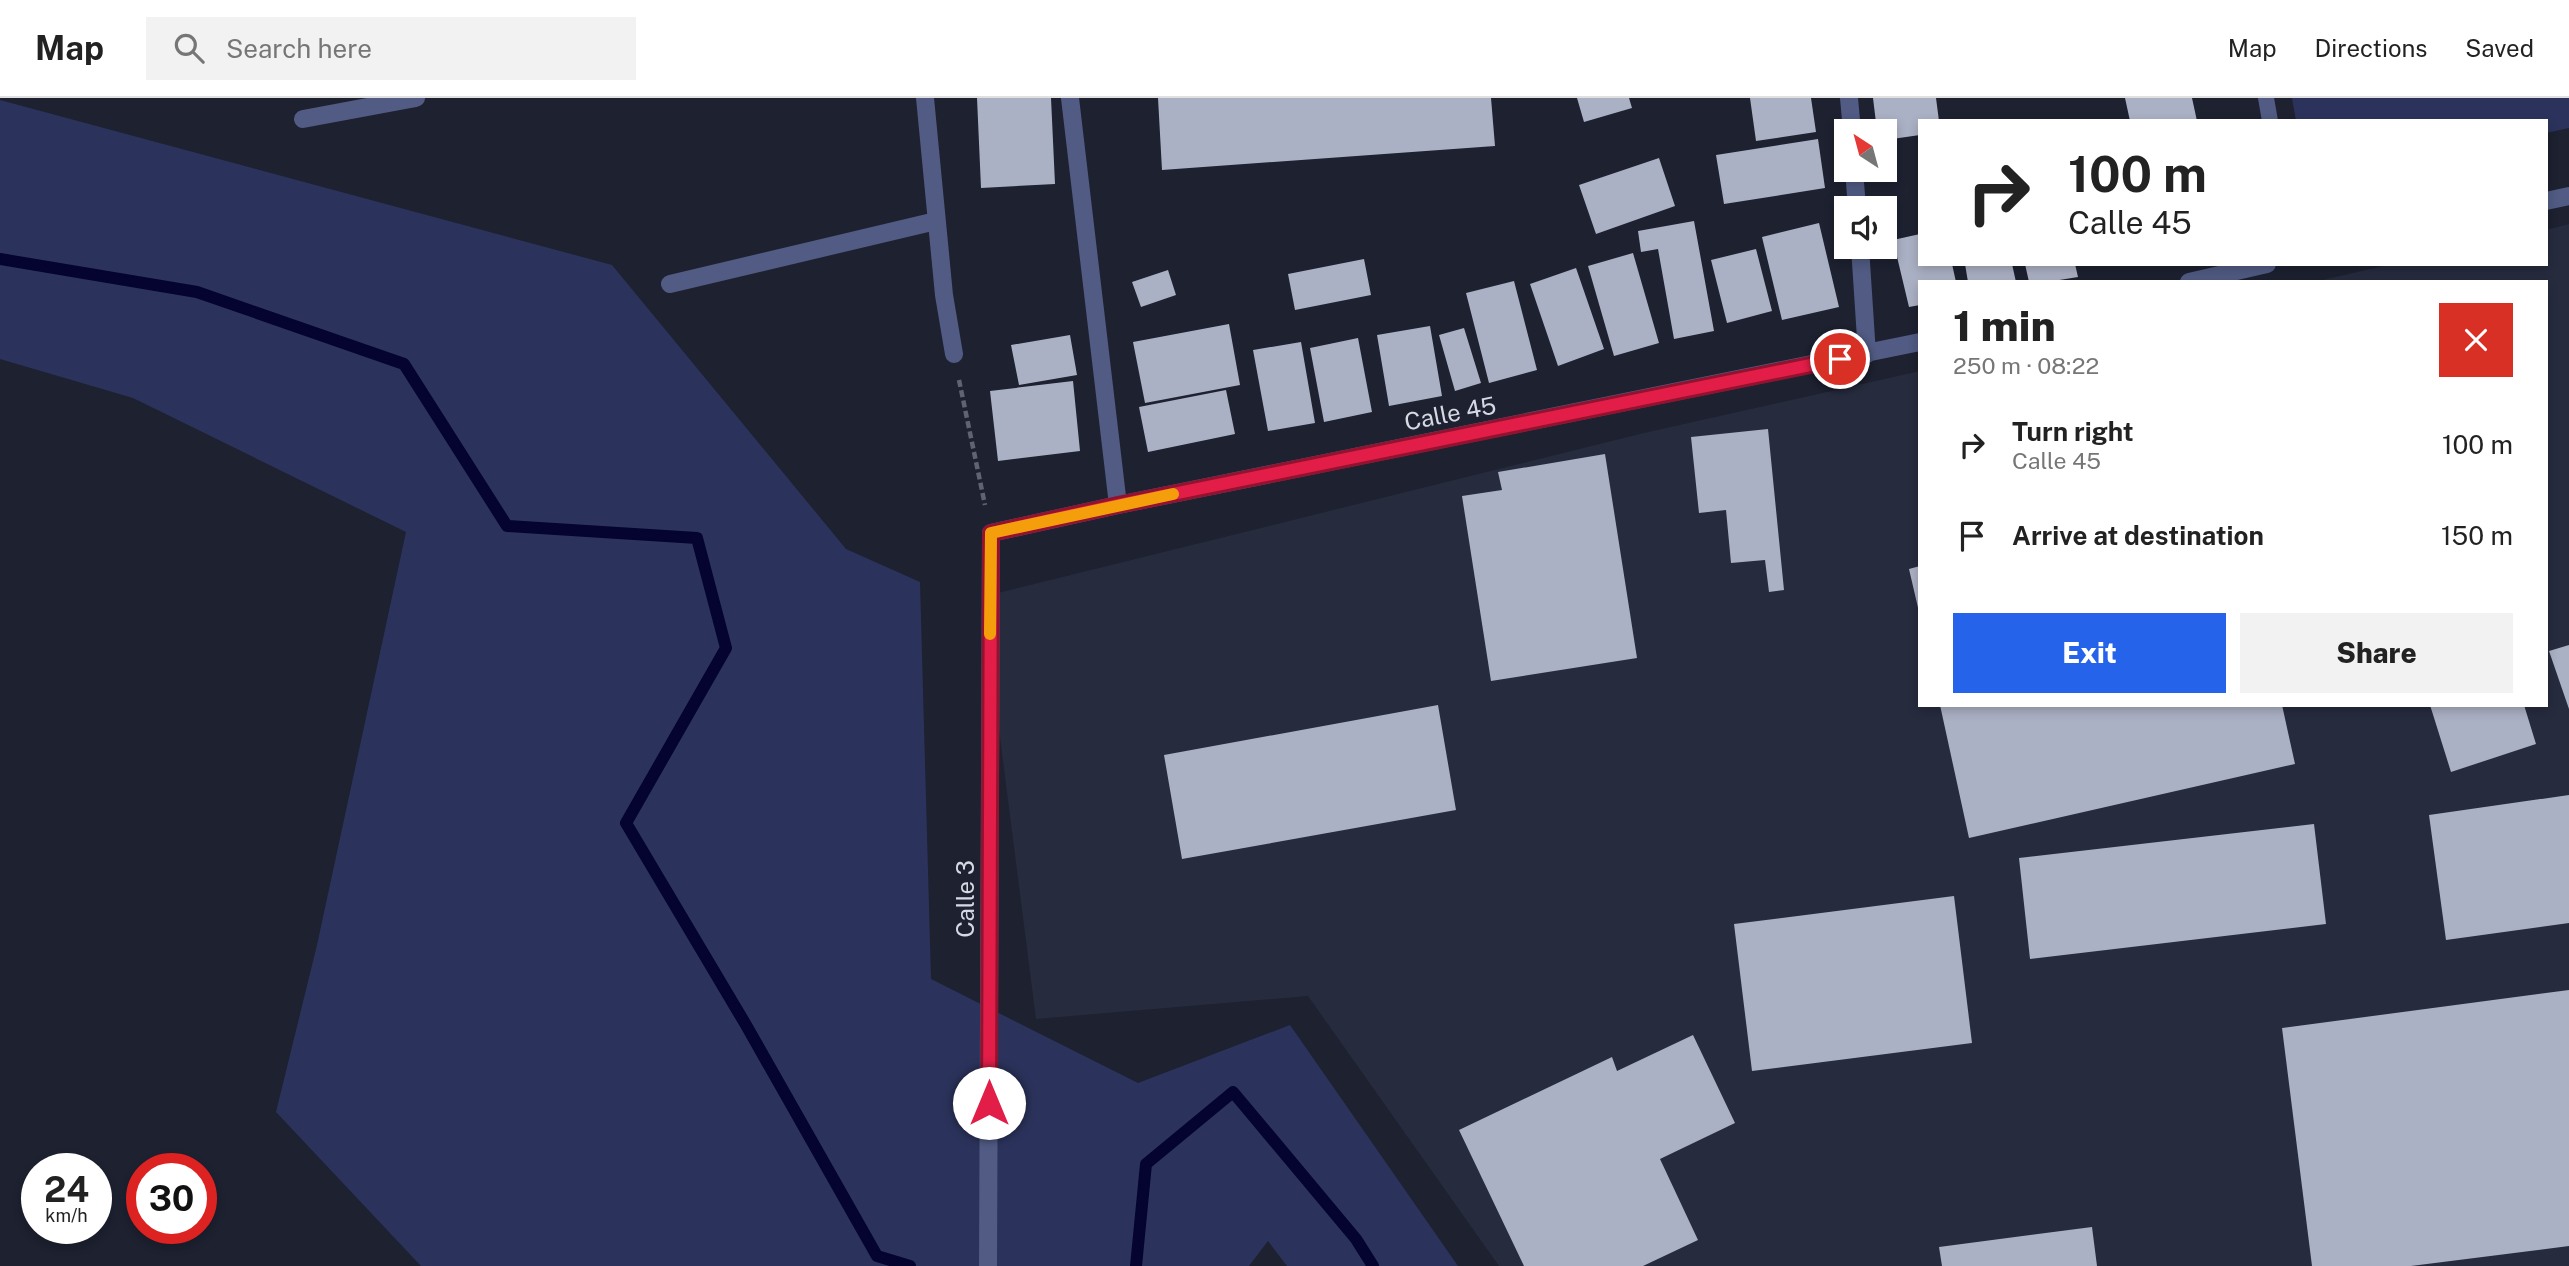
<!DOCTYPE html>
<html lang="en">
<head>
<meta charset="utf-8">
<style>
  :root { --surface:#fff; --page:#f2f2f2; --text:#222; --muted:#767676; --line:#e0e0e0; --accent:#2563eb }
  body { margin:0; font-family:"Public Sans",sans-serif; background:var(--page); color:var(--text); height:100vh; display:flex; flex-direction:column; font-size:26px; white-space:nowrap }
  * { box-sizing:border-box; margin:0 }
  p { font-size:23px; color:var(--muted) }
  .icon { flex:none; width:38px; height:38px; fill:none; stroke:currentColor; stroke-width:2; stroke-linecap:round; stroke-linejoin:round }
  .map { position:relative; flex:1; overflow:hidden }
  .details { position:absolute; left:1918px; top:182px; width:630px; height:427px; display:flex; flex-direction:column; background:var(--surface); border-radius:0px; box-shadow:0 4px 10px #0003 }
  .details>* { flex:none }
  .top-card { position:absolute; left:1918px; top:21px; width:630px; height:147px; border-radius:0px; box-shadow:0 4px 10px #0003; background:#fff; color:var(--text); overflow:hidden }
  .needle { width:46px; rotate:324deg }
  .buttons { position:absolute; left:1834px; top:21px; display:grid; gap:14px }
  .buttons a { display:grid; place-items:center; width:63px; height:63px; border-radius:0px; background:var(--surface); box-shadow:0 4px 10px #0003; font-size:35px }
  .speed { position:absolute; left:21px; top:1055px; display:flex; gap:14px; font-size:35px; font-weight:700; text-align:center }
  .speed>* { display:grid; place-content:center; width:91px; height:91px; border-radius:50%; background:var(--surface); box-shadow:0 4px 10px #0003; line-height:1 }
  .speed small { font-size:18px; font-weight:400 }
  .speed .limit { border:10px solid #d22; background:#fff; color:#111 }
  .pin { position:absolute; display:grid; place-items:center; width:60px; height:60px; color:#fff; margin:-30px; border:4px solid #fff; border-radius:50%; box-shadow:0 2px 7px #0007 }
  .me { position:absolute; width:77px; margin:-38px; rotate:0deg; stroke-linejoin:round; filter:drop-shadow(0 0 5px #0008) }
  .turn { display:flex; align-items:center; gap:24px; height:147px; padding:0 35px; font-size:32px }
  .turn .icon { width:91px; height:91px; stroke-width:2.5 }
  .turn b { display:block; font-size:49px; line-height:60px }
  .round { display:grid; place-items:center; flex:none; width:74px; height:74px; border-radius:0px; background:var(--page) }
  .headline { display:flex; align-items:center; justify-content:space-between; height:119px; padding:0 35px }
  h1 { font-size:42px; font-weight:800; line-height:52px }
  .action { display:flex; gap:14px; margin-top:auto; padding:14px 35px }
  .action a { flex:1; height:80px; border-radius:0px; background:var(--accent); color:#fff; font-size:28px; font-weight:800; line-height:80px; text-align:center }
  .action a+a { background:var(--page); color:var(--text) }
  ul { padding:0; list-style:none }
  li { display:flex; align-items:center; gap:21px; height:91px; padding:0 35px }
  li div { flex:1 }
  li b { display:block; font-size:26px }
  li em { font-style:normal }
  header { display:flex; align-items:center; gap:42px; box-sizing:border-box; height:98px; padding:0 35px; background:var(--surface); border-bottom:2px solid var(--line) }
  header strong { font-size:33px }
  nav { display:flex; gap:38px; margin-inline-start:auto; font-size:24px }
  .search { width:490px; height:63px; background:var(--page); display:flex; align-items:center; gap:18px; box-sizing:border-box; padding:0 24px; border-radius:0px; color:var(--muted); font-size:26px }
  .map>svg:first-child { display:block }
  .built { fill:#262b3e }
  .green { fill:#2b335c }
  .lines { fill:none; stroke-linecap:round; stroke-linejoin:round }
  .stream { stroke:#050430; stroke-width:12 }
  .building { fill:#abb1c4 }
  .path { stroke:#606471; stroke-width:4.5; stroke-dasharray:7 3.5; stroke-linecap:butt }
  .service { stroke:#515b83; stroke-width:16 }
  .minor { stroke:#515b83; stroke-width:18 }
  .route-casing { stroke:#92132f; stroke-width:18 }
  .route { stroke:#e11d48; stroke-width:12 }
  .slow { stroke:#f59e0b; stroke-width:12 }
  .labels { text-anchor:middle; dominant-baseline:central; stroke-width:7; stroke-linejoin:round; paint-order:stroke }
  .street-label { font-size:24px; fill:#d6d9e4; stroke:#1d2130 }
</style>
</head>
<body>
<header>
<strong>Map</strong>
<div class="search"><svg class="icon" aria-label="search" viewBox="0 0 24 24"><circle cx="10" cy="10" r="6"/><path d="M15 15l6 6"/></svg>Search here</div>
<nav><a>Map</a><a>Directions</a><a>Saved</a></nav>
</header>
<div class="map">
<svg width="2569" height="1168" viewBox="0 0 2569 1168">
  <rect width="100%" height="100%" fill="#1d2130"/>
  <path class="built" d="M2569,126V1168H1499L1308,898L1036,921L982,499L1644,335L1920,273V607H2546V184H2314L2392,166H2546V132Z"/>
  <path class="green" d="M2292,0H2569V30L2546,35V23H2296Z
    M0,2L612,167L846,451L920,484L931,881L1138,985L1290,927L1458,1168H1287L1268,1143L1249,1168H421L276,1014L317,847L406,434L133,300L0,261Z"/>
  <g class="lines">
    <path class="stream" d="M0,161L197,194L404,266L507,428L697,440L726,550L626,725L746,927L877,1158L910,1168
      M1136,1168L1146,1066L1233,994L1356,1141L1373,1168"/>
  </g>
  <path class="building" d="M977,0H1051L1055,86L981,90Z
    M1158,0H1491L1495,48L1162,72Z
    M1577,0H1629L1632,10L1584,24Z
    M1750,0H1811L1816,34L1756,43Z
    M1873,0H1936L1939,23H1920V37L1885,42V33H1877Z
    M2125,0H2192L2197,23H2130Z
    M1818,41L1825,90L1724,106L1716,57Z
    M1659,60L1675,108L1596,136L1579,87Z
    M1694,123L1714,233L1674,241L1658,151L1641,154L1638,133Z
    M1819,125L1839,209L1782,222L1762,139Z
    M1920,136V166H1952L1956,184H1920V207L1909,209L1893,142Z
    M1756,151L1772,213L1727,225L1711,162Z
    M1633,155L1659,245L1614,258L1588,168Z
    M1364,161L1371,197L1295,212L1288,176Z
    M1965,166H2012L2016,184H1968Z
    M2025,166H2075L2078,179L2047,184H2029Z
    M1576,170L1604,251L1558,268L1530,186Z
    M1168,172L1176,197L1141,209L1132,184Z
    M1514,183L1537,272L1489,285L1466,195Z
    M1229,226L1240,287L1145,305L1133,244Z
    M1430,228L1442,298L1389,308L1377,237Z
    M1464,230L1481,285L1455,293L1439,237Z
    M1070,237L1077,277L1019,287L1011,247Z
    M1358,240L1372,314L1324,324L1310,250Z
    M1301,244L1315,325L1268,333L1253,252Z
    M1073,283L1080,353L998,363L990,293Z
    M1226,292L1235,336L1148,354L1139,309Z
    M1768,331L1784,492L1769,494L1765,462L1731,465L1726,412L1699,415L1691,339Z
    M1605,356L1637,560L1491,583L1462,398L1502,392L1498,374Z
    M1920,468V514H1919L1909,471Z
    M2569,547V611L2549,553Z
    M1438,607L1456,712L1182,761L1164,657Z
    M1940,607H2282L2295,666L1969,740Z
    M2430,607H2524L2536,646L2451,674Z
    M2569,697V825L2446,842L2429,717Z
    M2314,726L2326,826L2030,861L2019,760Z
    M1954,798L1972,945L1752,973L1734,826Z
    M2569,892V1148L2411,1168H2312L2282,930Z
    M1693,937L1735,1025L1660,1061L1698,1142L1643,1168H1524L1459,1032L1612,959L1617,973Z
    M2092,1129L2097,1168H1942L1939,1149Z"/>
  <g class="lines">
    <path class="path" d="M959,282L985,407"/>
    <path class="service" d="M2266,0L2270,23"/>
    <path class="minor" d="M925,0L944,197L954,256
      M1070,0L1118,407
      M1849,0L1852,33
      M303,21L416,0
      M1854,72L1857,110
      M2546,103L2569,98
      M1860,149L1867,256
      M2189,184L2267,166
      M670,186L936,123
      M988,1168L991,435L1118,407L1920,244"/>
  </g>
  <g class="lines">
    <g class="route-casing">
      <path id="route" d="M989,1005L991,435L1118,407L1840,261"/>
    </g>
    <use href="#route" class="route"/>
    <path class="slow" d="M990,536L991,435L1173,396"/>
  </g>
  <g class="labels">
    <g class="street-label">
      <text transform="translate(1450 315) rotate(-11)">Calle 45</text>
      <text transform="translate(965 801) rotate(-90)">Calle 3</text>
    </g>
  </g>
</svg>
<div class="buttons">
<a><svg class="needle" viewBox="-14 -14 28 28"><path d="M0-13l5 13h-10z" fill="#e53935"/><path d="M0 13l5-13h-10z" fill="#767676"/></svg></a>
<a><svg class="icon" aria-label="sound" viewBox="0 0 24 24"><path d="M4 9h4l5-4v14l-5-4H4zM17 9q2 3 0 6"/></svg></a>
</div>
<div class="speed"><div>24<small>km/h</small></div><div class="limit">30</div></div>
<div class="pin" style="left:1840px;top:261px;background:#d93025"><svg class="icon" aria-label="arrive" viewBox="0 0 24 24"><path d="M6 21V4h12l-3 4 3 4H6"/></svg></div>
<svg class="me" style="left:989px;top:1005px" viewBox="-20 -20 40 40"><circle r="19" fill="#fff"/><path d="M0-13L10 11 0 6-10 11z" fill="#e11d48"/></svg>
<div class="top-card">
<div class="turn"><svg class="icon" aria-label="right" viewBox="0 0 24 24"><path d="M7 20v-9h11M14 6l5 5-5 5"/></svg><div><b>100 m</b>Calle 45</div></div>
</div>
<section class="details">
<div class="headline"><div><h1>1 min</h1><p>250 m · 08:22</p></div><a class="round" style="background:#d93025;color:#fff"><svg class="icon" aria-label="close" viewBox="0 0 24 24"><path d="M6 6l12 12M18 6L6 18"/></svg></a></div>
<ul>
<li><svg class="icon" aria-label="right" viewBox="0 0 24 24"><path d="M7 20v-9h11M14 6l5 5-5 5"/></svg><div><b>Turn right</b><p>Calle 45</p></div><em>100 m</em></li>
<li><svg class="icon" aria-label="arrive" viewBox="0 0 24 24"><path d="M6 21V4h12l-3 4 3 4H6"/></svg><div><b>Arrive at destination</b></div><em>150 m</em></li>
</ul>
<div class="action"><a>Exit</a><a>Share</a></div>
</section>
</div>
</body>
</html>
